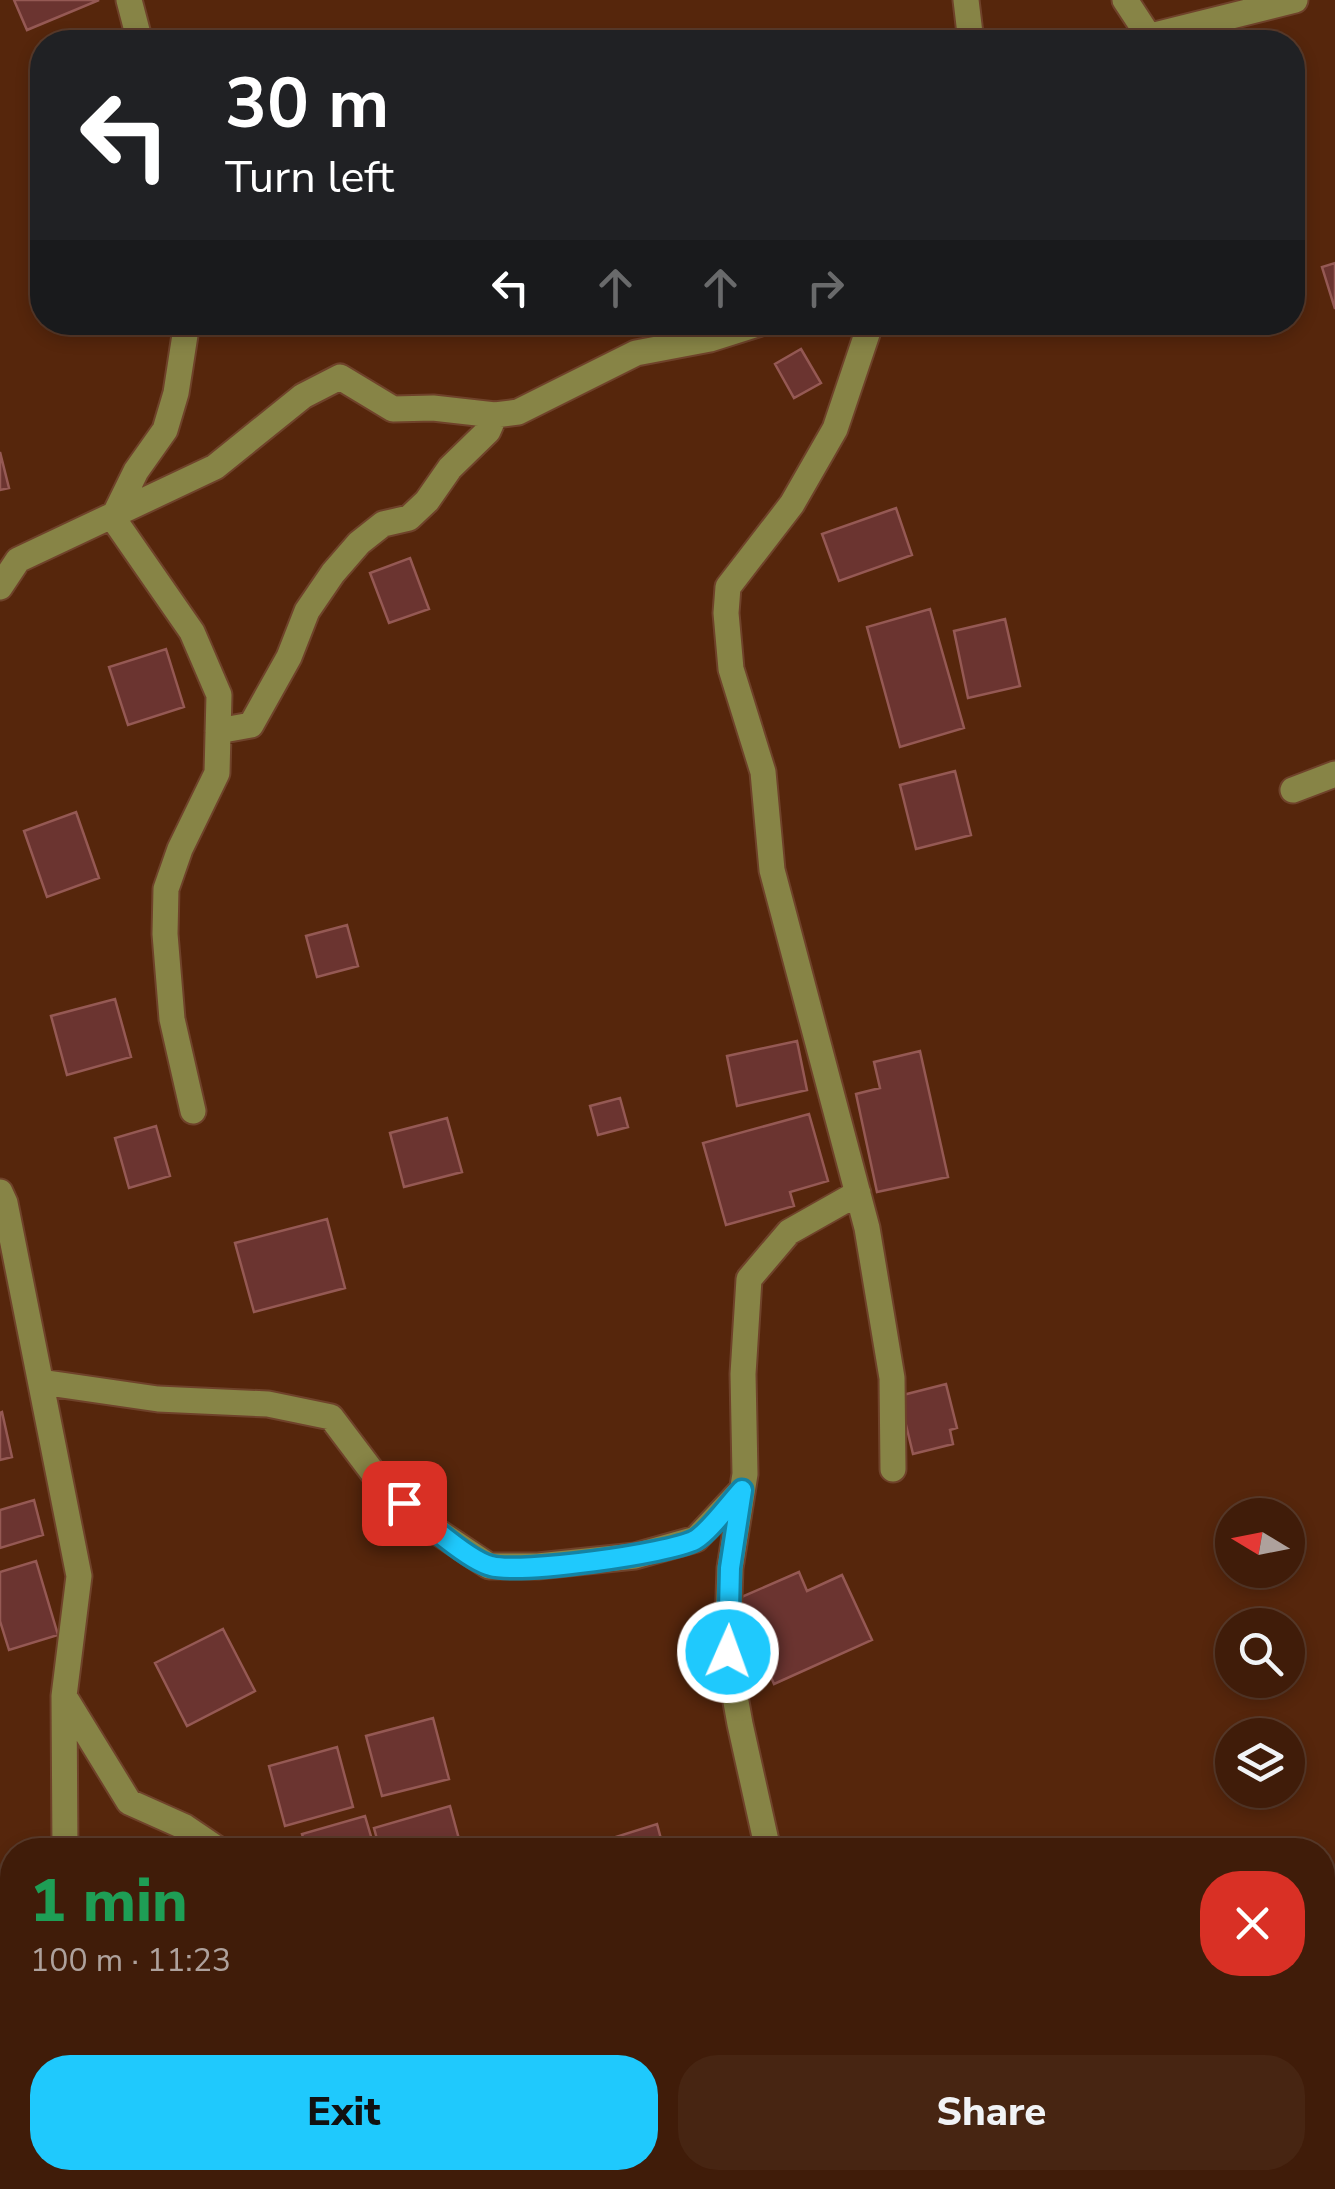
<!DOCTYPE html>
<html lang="en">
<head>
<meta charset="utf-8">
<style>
  :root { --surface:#401c09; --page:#472512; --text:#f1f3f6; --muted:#aea19c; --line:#593a2a; --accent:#1fc9fd }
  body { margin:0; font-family:"Nunito Sans",sans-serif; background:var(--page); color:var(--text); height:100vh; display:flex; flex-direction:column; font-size:38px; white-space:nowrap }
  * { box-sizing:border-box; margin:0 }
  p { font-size:32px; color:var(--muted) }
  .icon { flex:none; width:55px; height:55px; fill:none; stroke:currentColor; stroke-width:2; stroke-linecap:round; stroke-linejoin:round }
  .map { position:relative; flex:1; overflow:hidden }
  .sheet { position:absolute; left:0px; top:1838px; width:1335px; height:352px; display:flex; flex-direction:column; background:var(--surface); border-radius:40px 40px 0 0; box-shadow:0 5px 15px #0003,0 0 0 2px var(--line) }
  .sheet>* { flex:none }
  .guide { position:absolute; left:30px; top:30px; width:1275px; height:305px; border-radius:40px; box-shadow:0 5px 15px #0003,0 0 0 2px var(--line); background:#202124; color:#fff; overflow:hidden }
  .needle { width:65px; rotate:280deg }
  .buttons { position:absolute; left:1215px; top:1498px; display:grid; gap:20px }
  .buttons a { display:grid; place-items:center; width:90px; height:90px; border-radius:50%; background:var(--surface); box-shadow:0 5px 15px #0003,0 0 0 2px var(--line); font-size:50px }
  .pin { position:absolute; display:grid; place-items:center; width:85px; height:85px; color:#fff; margin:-42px; border-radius:20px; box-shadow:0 5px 15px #0006 }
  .me { position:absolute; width:110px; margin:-55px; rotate:2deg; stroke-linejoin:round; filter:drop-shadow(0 0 8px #0008) }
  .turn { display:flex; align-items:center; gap:35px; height:210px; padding:0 30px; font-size:45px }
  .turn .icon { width:130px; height:130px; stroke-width:2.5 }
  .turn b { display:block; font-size:70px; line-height:85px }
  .lanes { display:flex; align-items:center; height:95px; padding:0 30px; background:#0003; justify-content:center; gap:50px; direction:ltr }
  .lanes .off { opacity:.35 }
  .round { display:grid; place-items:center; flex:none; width:105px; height:105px; border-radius:40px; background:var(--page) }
  .overview { display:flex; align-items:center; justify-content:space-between; height:170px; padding:0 30px }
  h1 { font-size:60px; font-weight:800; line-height:75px; color:#1e9e55 }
  .primary-button { display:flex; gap:20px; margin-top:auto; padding:20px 30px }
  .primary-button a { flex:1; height:115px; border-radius:40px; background:var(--accent); color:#111; font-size:40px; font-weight:800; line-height:115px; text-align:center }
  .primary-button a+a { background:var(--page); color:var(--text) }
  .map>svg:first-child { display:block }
  .building { fill:#6b3430; stroke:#955954; stroke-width:2.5 }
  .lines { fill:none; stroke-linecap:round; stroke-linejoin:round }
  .minor-casing { stroke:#6f422a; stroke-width:29 }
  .minor { stroke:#878446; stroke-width:25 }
  .route-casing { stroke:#1483a4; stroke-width:25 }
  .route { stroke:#1fc9fd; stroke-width:18 }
</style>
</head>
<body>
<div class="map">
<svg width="1335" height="2189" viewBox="0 0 1335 2189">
  <rect width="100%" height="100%" fill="#56260c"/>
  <path class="building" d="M14,0H99L27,30Z
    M837,30L842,42H812L811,40Z
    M1335,263V309L1322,267Z
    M801,349L821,383L794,398L775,364Z
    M0,452L9,488L0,490Z
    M896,508L912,555L839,581L822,534Z
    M410,558L429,609L389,623L370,573Z
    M930,609L964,728L900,747L867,627Z
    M1005,619L1020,686L968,698L954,631Z
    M166,649L184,707L128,725L109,667Z
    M955,771L971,835L916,849L900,785Z
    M76,812L99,878L47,897L24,831Z
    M347,925L358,966L317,977L306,936Z
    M115,999L131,1057L67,1075L51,1016Z
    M797,1041L807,1090L737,1106L727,1056Z
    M920,1051L948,1177L877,1192L856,1094L880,1088L874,1062Z
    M620,1098L628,1127L598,1135L590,1106Z
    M809,1114L828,1181L790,1192L794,1206L726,1225L703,1143Z
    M447,1118L462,1172L404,1187L390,1133Z
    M156,1126L170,1176L129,1188L115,1138Z
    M327,1219L345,1288L254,1312L235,1243Z
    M946,1384L957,1428L950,1430L953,1444L913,1454L899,1396Z
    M2,1412L12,1457L0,1460V1413Z
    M34,1500L43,1535L0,1548V1510Z
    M36,1561L58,1635L9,1650L0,1621V1572Z
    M799,1572L807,1591L842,1575L872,1640L774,1684L737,1599Z
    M223,1629L255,1691L187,1726L155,1663Z
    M433,1718L449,1779L382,1796L366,1736Z
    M337,1747L353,1807L285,1826L269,1766Z
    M450,1806L462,1850H380L374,1828Z
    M365,1816L375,1850H307L302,1834Z
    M657,1824L664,1850H609L606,1840Z
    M351,2178H428L430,2189H363Z"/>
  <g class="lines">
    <g class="minor-casing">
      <path id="minor" d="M129,0L140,42
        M966,0L971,42
        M1125,0L1148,35
        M1127,42L1295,0
        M187,322L176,393L165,430L136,471L113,518L192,632L219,695L217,773L180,849L166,889L165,934L172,1019L193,1111
        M871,322L835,429L792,504L728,587L726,613L731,669L763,772L772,870L867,1228L892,1378L893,1469
        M0,587L18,560L215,467L303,396L340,377L393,409L433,408L495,415L518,412L636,353L710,339L764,322
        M218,731L251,725L289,657L307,611L333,573L359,543L383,524L409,518L427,501L450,468L488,431L495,415
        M1293,790L1335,774
        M0,1192L5,1203L79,1576L64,1696L65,1850
        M41,1382L158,1399L268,1404L331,1417L377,1478L432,1528L489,1566H538L635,1556L696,1539L742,1490
        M64,1696L129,1802L185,1827L219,1850
        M768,1850L740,1724L727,1652L730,1568L745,1474L743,1374L749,1279L789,1232L858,1193
        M64,2189L235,2178
        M587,2189L597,2178"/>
    </g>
    <use href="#minor" class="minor"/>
  </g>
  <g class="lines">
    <g class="route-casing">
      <path id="route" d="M404,1503C422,1519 469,1561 491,1566C520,1574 668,1554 695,1540C709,1532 730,1503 742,1490L730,1568L728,1652"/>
    </g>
    <use href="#route" class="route"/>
  </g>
</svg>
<div class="buttons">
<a><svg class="needle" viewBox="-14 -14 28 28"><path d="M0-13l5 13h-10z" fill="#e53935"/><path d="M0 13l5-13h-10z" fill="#aea19c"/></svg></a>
<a><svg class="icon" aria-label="search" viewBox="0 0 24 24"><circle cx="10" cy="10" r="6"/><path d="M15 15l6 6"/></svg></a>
<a><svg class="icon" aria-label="layers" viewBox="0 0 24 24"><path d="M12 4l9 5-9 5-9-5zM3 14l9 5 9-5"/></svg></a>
</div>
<div class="pin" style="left:404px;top:1503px;background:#d93025"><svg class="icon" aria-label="arrive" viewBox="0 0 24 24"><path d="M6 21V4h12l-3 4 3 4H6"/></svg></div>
<svg class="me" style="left:728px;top:1652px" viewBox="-20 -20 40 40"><circle r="17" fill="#1fc9fd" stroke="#fff" stroke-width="3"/><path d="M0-11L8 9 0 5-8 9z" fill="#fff"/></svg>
<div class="guide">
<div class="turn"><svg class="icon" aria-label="left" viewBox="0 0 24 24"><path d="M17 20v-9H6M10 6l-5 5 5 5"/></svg><div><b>30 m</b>Turn left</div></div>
<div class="lanes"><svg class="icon" aria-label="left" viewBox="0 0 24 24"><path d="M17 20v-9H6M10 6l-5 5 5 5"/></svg><svg class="icon off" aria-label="ahead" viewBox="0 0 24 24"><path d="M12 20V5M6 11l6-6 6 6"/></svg><svg class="icon off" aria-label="ahead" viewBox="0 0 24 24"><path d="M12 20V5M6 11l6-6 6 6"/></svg><svg class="icon off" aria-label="right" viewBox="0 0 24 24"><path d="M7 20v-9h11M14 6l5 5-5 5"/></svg></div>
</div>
<section class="sheet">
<div class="overview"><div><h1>1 min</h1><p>100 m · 11:23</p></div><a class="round" style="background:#d93025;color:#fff"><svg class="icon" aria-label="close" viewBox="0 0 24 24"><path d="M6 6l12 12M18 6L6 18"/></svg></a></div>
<div class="primary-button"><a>Exit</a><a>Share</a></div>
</section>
</div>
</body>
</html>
